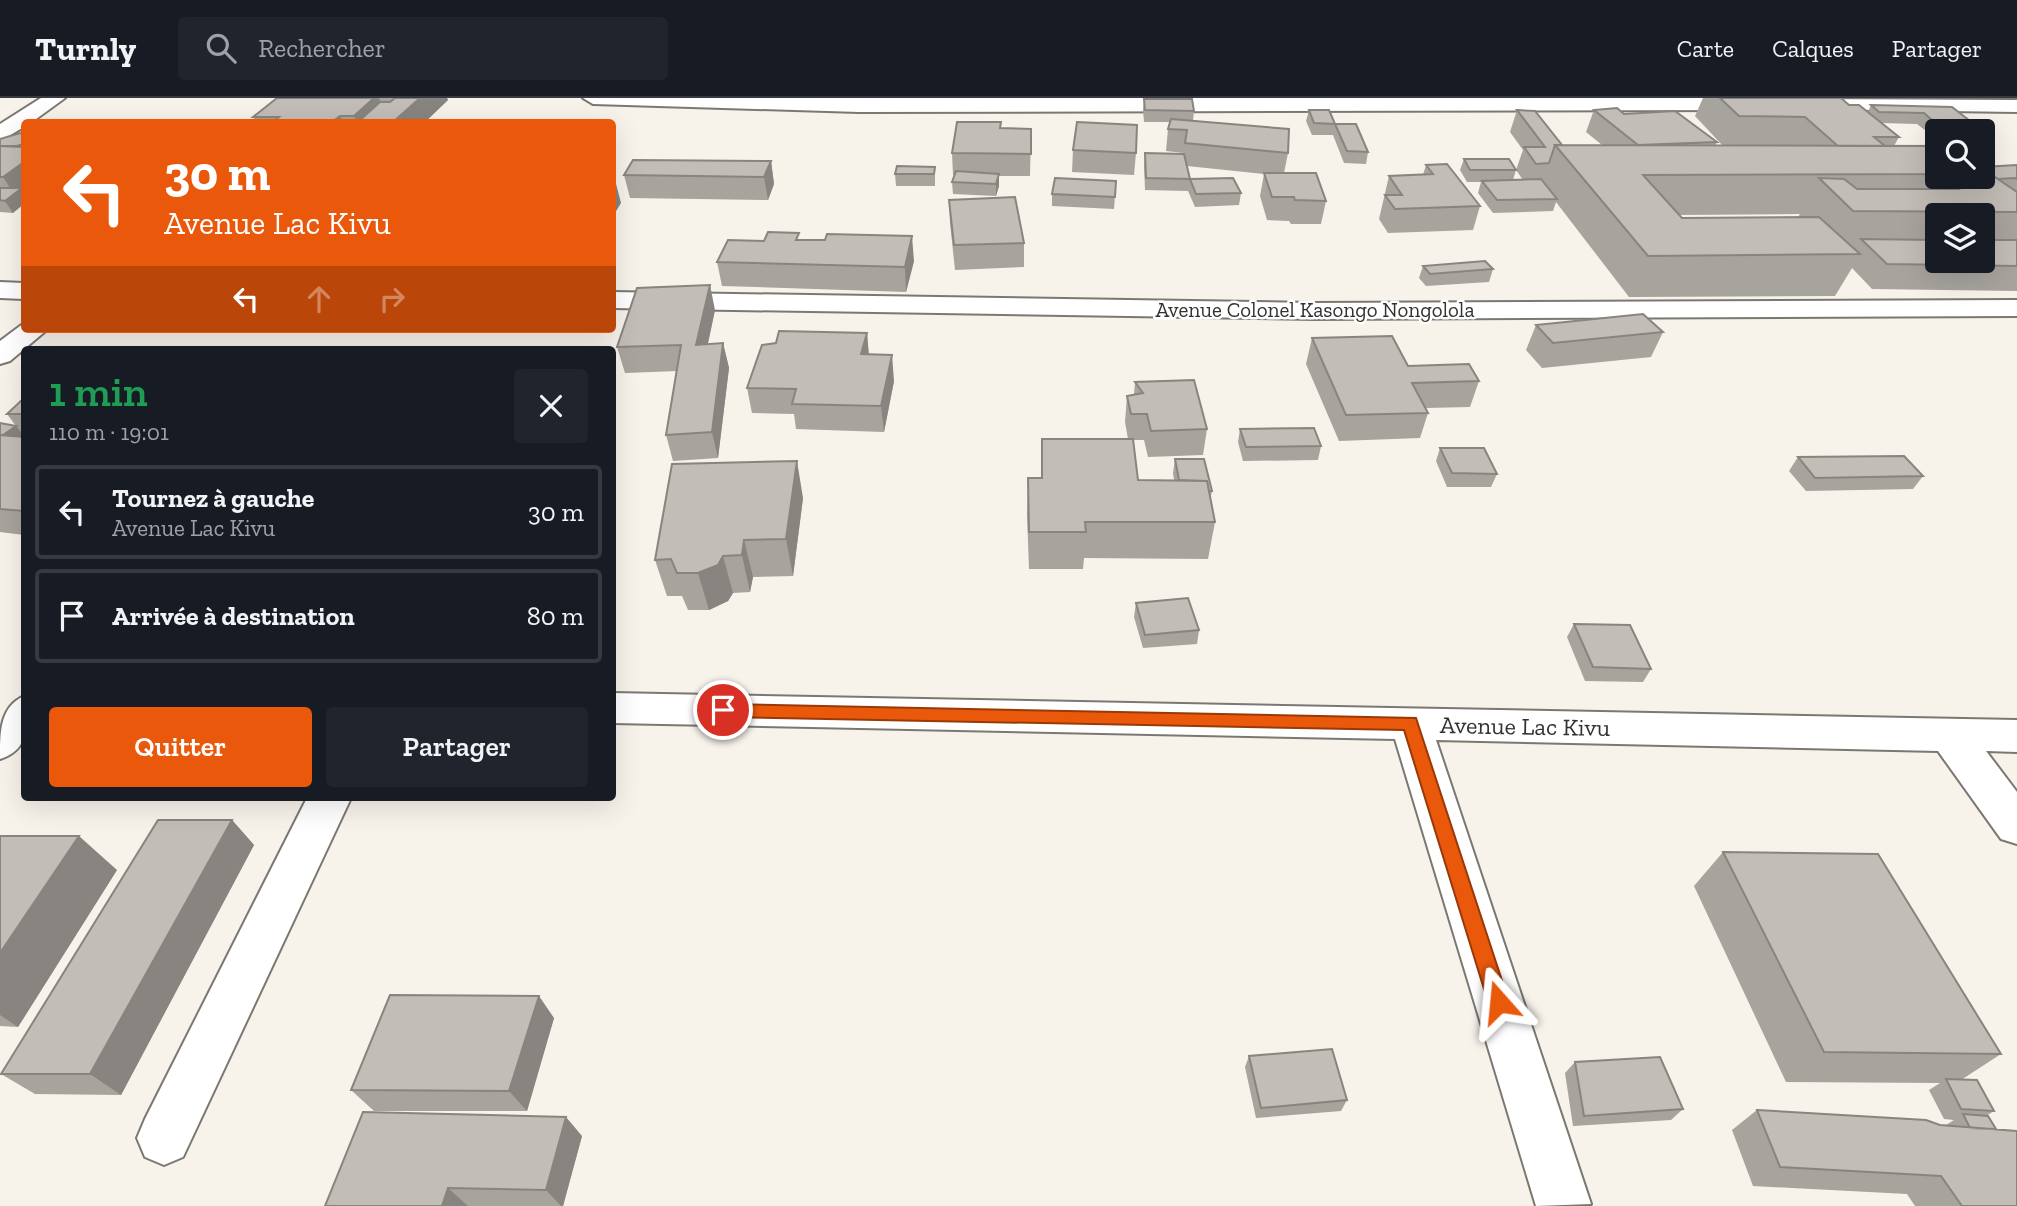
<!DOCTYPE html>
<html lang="fr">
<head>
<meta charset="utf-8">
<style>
  :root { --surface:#171b24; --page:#20242c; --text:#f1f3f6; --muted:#9ea1a6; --line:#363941; --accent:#ea580c }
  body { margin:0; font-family:"Zilla Slab",serif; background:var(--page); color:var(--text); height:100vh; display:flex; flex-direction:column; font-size:26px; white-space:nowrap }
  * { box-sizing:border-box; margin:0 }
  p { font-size:23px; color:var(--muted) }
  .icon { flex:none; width:38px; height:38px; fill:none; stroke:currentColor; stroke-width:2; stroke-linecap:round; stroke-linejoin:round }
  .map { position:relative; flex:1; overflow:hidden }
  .side { position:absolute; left:21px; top:248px; width:595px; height:455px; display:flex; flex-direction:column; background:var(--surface); border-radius:7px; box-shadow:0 7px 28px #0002 }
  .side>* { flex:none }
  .top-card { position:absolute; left:21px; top:21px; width:595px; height:214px; border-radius:7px; box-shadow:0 7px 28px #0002; background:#ea580c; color:#fff; overflow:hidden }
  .fabs { position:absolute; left:1925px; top:21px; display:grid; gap:14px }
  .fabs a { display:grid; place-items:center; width:70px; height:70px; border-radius:7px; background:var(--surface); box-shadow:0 7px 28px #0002; font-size:35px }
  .pin { position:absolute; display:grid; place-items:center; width:60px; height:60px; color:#fff; margin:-30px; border:4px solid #fff; border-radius:50%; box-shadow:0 2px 7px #0007 }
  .me { position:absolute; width:77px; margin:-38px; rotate:342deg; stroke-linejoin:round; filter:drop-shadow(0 0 5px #0008) }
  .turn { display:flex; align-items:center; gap:24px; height:147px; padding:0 28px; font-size:32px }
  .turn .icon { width:91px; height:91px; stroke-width:2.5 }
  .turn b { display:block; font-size:49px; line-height:60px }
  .lanes { display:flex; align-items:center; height:66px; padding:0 28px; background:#0003; justify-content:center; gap:35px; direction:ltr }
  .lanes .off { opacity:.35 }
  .round { display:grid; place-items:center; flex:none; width:74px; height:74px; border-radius:7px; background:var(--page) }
  .head { display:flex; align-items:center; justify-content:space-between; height:119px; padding:0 28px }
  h1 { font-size:42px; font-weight:600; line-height:52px; color:#1e9e55 }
  .cta { display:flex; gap:14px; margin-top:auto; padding:14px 28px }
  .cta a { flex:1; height:80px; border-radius:7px; background:var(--accent); color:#fff; font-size:28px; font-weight:600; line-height:80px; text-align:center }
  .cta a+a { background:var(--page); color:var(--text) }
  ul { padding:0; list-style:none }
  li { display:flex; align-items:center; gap:21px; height:94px; margin:0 14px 10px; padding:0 14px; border:4px solid var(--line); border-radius:7px }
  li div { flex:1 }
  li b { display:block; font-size:26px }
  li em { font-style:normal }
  header { display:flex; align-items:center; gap:42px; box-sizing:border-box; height:98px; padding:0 35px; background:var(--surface); border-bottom:2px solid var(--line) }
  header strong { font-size:33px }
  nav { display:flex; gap:38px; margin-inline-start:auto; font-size:24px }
  .search { width:490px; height:63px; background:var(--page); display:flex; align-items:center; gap:18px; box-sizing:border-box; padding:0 24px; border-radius:7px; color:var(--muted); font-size:26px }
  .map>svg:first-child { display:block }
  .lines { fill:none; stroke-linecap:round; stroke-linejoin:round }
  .street-casing { stroke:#7b7871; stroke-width:4 }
  .street { fill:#fff; fill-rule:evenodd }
  .wall { fill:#a7a39d; fill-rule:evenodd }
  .shaded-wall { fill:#88847f }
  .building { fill:#c2bdb6; stroke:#88847f; stroke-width:2 }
  .route { fill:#ea580c; stroke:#983908; stroke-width:2 }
  .labels { text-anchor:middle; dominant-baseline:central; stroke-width:5; stroke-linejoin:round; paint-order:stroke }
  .far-street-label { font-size:21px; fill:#34322f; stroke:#fff }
  .street-label { font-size:24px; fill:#34322f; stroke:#fff }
</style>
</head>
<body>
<header>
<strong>Turnly</strong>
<div class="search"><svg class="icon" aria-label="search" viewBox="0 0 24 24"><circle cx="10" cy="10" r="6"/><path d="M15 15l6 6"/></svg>Rechercher</div>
<nav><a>Carte</a><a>Calques</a><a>Partager</a></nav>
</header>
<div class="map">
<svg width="2017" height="1108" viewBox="0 0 2017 1108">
  <rect width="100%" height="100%" fill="#f7f2ea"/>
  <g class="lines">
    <g class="street-casing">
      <path id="street" d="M41,0H65L32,24H24V29L0,43V26Z
        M583,0H1753L1762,6L1752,12L859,14L593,6Z
        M1809,1L2017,2V14L1802,11L1799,7Z
        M0,184L24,185V201L0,200Z
        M612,194L1314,205L2017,202V218L1314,221L612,210Z
        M24,225V231H48L10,263L0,266V243Z
        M612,595L2017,622V654L1986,653L2017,694V746L2001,741L1938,653L1436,642L1591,1106L1536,1108L1395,641L612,625Z
        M24,598C27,626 31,651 0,661C0,633 0,609 24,598Z
        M307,700H351L183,1059L164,1067L145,1059L137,1040L145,1021Z"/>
    </g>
    <use href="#street" class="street"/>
  </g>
  <path class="wall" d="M277,0H447L448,2L425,24H256L253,19Z
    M1703,0H1841L1849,7L1868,14L1871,7L1970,23L1963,33H1926L1917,26L1882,25L1899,39L1894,48H1937V79H1983L2017,67V193L1872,191L1852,170L1835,198L1629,199L1556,104L1553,113L1493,115L1478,95L1481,84H1467L1460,72L1464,61L1516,72L1513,82H1523L1516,72L1523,52L1510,34L1517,12L1562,47H1602L1586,34L1594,12L1624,16L1717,44L1715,48H1723L1695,18ZM1800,116L1798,119L1682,120L1679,117ZM1937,117H1983V163H1937Z
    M1144,1L1194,13L1193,23L1288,55L1284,75L1326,103L1321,126H1291L1289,123L1267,122L1260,98L1264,76L1187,68L1190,81L1241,95L1239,107L1195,109L1188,93L1145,92L1144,67L1145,55L1184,56V55L1166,53L1168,31L1170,24H1144L1143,12Z
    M1309,12L1335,26L1368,54L1366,66L1344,65L1333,37H1312L1306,23Z
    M1001,24V30L1031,31L1030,78H999V88L996,98L953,96L952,84L955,77H953L952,55Z
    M20,35L13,115L0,114V41Z
    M1073,52L1136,55L1134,77L1072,74Z
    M728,63H771L774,86L768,102L630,100L624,77Z
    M1426,67L1480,108L1473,132L1388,135L1379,121L1389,78L1423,77Z
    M935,69V88H896L895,76Z
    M1116,83L1114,111L1052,108V96Z
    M949,102L1024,145V169L955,172L950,125Z
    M800,142L914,163L906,194L722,188L717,164L764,143Z
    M1423,168L1493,171L1489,184L1426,188L1419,180Z
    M715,212L708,246L723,245L729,270L718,360L673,363L666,337L677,273L625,275L617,249Z
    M1536,227L1663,234L1651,259L1542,270L1526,252Z
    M867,235L869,257L894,283L884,334L796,331L794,316L752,315L747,290Z
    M1312,240L1408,268L1479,283L1470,309L1426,310L1428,315L1420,340L1339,343L1306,266Z
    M1135,284L1207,331L1203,357L1148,359L1144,342H1133L1138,382H1174L1173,375L1175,361L1212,393L1210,402L1215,424L1208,461L1084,460L1083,471H1029L1027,417L1028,380H1041L1042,341H1128L1125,324L1127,298L1134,297Z
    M24,300V437L0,434V325L16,328L7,316Z
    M1240,331L1321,348L1318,362L1243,363L1238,344Z
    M1440,350L1497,376L1491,389H1447L1436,363Z
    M1798,359L1923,378L1913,391L1806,393L1789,373Z
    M803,400L793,478L753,479L750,494L733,495L728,503L709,512H688L682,498H667L655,462Z
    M1136,505L1199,532L1197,546L1143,550L1134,519Z
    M1574,526L1651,571L1643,584L1585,583L1567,539Z
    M232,722L254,747L121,997L35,996L1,976Z
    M0,738L117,772L18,929L0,928Z
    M1723,754L2001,956L1961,982L1994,1013L1986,1018L2017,1108H1915L1907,1096L1753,1088L1732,1032L1757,1012L1946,1028V1027L1954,1022L1944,1021L1929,992L1940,985L1786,984L1694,788Z
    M554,920L527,1013H374L351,992Z
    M1249,958L1347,1002L1341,1013L1256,1020L1245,969Z
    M1575,964L1683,1011L1671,1022L1573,1028L1565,975Z
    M582,1038L563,1108H325Z"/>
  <path class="shaded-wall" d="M374,0H379L386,18L357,24L354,18Z
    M420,0H447L448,2L425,24H393Z
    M340,18L343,24H332Z
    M771,63L774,86L768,102L764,79Z
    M24,64V106L13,115L5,103L14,96L3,79Z
    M999,76V88L996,98V86Z
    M615,82L621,105L612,120V86Z
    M912,138L914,163L906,194L905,169Z
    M710,187L715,212L702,272L696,247Z
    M867,235L869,261L861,256Z
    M723,245L729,270L718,360L712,334Z
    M892,257L894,283L884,334L881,308Z
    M16,328L24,338V343L0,339Z
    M612,357L616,368L612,378Z
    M797,363L803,400L793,478L786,441Z
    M744,442L753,479L750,494L742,457Z
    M723,458L733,495L728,503L709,512L698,475Z
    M232,722L254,747L121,997L90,976Z
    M79,738L117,772L18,929L0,917V855Z
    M539,898L554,920L527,1013L509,993Z
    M566,1019L582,1038L563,1108H561L546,1092Z
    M448,1090L468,1108H442Z"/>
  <path class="building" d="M277,0H374L354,18H340L332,24H273L279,19H253Z
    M395,0H420L393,24H358L380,4H390Z
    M1720,0H1841L1849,7H1859L1899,39H1874L1885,48H1838L1805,19L1739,18Z
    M1144,1H1192L1194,13L1145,12Z
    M1871,7L1952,9L1970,23L1932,22L1924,15L1879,14Z
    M1617,10L1624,16L1675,13L1717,44L1638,47L1594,12Z
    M1309,12H1329L1335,26H1356L1368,54L1347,53L1335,26L1314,25Z
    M1517,12L1535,13L1562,47H1555L1549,65L1536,66L1524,49H1545Z
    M1171,21L1289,31L1288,55L1185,45L1187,32L1168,31Z
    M957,24H1001L1000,30L1031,31V56L952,55Z
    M1077,24L1137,27L1136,55L1073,52Z
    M20,35L24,37V46L17,48H0V41Z
    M1555,47L1937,48V76L1643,77L1682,120L1819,119L1860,156L1648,158Z
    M0,48L24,49V64L3,79H0Z
    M1145,55L1184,56L1190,81L1146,80Z
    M1464,61H1509L1516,72H1470Z
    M633,62L771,63L764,79L624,77Z
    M1447,66L1480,108L1395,111L1385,97H1402L1389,78L1433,76L1426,67Z
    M2017,67V81L2015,80L1998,81L1983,71V69Z
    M897,68L935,69L934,76H895Z
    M1983,71L2017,94V114L1853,113L1819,80L1844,81L1857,91H1958L1942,79H1983Z
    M956,73L999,76L996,86L952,84Z
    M1264,75H1316L1326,103L1295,102L1294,99H1272Z
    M1055,80L1116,83L1115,99L1052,96Z
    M1233,80L1241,95L1196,96L1190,81Z
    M1541,81L1557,101L1497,102L1482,83Z
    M0,90H22L5,103L0,102Z
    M1015,99L1024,145L954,147L949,102Z
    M768,134L799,135L796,142H825L827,136L912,138L905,169L717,164L728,142L764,143Z
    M1861,141L1937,142V163H1983V142H2017V168L1887,166Z
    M1485,163L1493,171L1430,176L1423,168Z
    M710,187L696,247L723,245L712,334L666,337L681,247L617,249L637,190Z
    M1643,216L1663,234L1553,245L1536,227Z
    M779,233L867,235L861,256L892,257L881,308L792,306L796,291L747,290L762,247L776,245Z
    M1392,238L1408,268L1469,266L1479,283L1412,285L1428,315L1346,317L1312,240Z
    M1194,282L1207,331L1151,333L1147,316H1131L1127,298L1143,295L1135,284Z
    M24,300V316H7Z
    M0,325L16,328L3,337H0Z
    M1314,330L1321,348L1246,349L1240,331Z
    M0,337L24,339V413L0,411Z
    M1042,341H1133L1138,382L1207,383L1215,424H1085L1086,434H1029L1028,380H1042Z
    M1440,350H1484L1497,376L1452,375Z
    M1904,358L1923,378L1815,380L1798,359Z
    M1175,361H1204L1212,393H1209L1207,383L1179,382Z
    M797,363L786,441L744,442L742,457L723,458L718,467L698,475H677L671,461L655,462L672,366Z
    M1188,500L1199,532L1145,537L1136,505Z
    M1574,526L1630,527L1651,571L1593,569Z
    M158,722H232L90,976H1Z
    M0,738H79L0,855Z
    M1723,754L1878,756L2001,956L1824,954Z
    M390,897L539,898L509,993L351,992Z
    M1332,951L1347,1002L1261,1010L1249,958Z
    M1660,959L1683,1011L1584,1018L1575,964Z
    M1946,981L1977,982L1994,1013L1961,1011Z
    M1757,1012L1926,1022L1940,1027L2017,1033V1108H1962L1941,1078L1780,1069Z
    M363,1014L566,1019L546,1092L448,1090L442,1108H325Z
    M1963,1016L1988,1018L1996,1031L1970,1030Z"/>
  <path class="route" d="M723,606L1416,620L1509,904L1506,911L1499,913L1491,911L1488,904L1404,632L723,619L714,612Z"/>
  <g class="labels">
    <g class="far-street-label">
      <text x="1315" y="211">Avenue Colonel Kasongo Nongolola</text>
    </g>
    <g class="street-label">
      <text transform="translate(1525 628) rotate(1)">Avenue Lac Kivu</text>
    </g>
  </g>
</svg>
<div class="fabs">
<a><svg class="icon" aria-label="search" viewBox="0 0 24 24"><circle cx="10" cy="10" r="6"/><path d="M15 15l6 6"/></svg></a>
<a><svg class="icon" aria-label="layers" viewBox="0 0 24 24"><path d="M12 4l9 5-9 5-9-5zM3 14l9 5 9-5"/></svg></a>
</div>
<div class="pin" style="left:723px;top:612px;background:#d93025"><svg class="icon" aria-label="arrive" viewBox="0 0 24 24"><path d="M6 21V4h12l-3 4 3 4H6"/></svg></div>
<svg class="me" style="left:1499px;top:904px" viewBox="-20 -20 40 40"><path d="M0-17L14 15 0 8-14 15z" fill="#ea580c" stroke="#fff" stroke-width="4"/></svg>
<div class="top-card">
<div class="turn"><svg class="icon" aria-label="left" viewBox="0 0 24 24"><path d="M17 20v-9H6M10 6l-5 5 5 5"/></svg><div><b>30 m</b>Avenue Lac Kivu</div></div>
<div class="lanes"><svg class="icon" aria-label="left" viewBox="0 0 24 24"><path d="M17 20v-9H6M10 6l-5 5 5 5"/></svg><svg class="icon off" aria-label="ahead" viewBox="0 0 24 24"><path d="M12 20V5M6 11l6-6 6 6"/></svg><svg class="icon off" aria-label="right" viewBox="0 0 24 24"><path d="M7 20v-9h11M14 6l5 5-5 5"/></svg></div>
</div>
<section class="side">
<div class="head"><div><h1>1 min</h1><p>110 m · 19:01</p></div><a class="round"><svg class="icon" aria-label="close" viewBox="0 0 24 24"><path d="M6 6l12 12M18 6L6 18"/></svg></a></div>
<ul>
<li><svg class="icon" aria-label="left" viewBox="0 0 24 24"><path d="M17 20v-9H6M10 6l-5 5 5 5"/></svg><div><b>Tournez à gauche</b><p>Avenue Lac Kivu</p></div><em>30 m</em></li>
<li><svg class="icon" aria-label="arrive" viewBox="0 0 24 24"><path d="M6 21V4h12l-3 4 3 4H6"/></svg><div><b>Arrivée à destination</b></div><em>80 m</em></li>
</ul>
<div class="cta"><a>Quitter</a><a>Partager</a></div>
</section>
</div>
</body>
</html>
